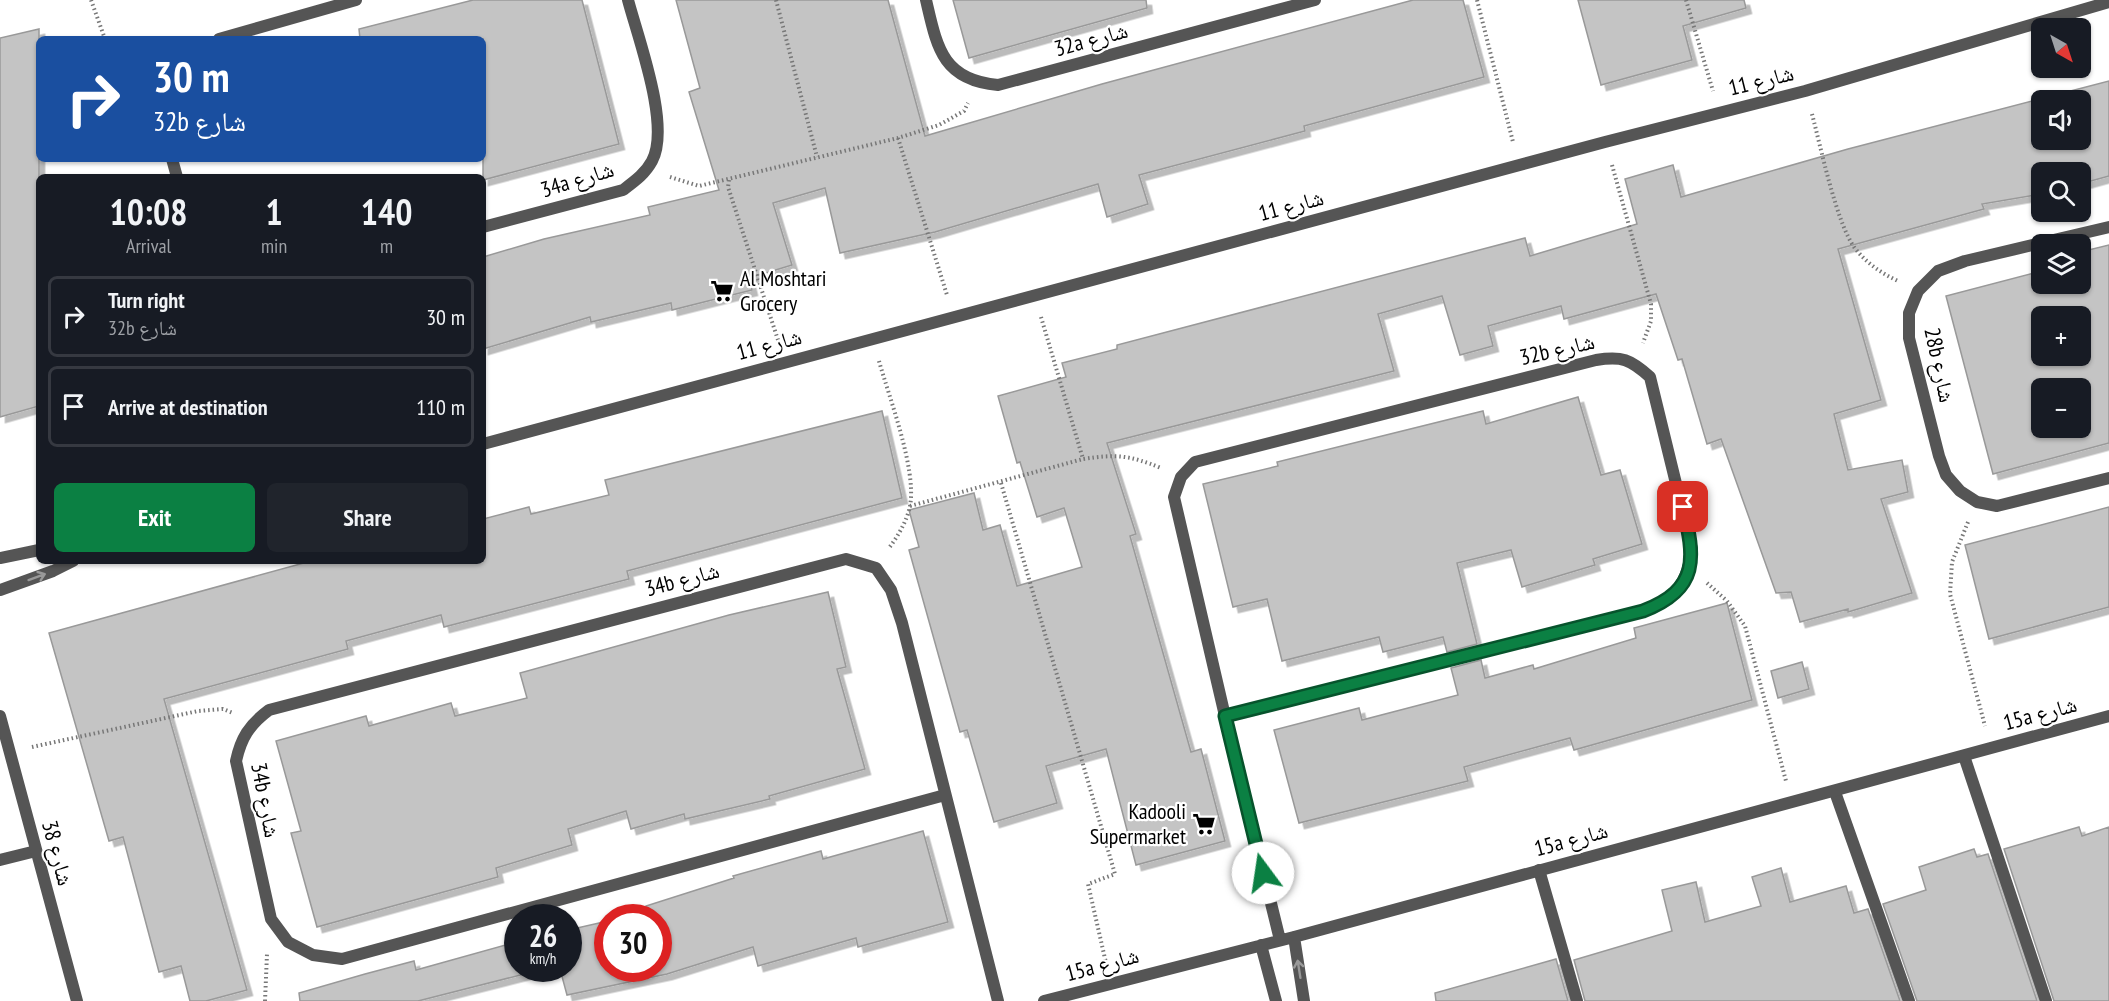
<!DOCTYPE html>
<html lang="en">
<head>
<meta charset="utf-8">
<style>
  :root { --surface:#171b24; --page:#20242c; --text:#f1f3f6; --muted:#9ea1a6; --line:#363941; --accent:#0b8043 }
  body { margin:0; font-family:"PT Sans Narrow","Noto Naskh Arabic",sans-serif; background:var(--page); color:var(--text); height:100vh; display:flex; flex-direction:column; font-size:22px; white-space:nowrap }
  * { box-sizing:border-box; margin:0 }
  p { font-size:20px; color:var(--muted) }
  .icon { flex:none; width:33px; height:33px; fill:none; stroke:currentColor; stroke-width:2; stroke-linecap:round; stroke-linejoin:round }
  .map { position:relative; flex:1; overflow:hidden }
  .sheet { position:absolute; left:36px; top:174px; width:450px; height:390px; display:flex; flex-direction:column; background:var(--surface); border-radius:9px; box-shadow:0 2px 4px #0004 }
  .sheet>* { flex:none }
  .top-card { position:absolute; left:36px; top:36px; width:450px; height:126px; border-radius:9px; box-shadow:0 2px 4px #0004; background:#1a4fa0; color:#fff; overflow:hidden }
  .needle { width:39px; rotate:141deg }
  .controls { position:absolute; left:2031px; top:18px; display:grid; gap:12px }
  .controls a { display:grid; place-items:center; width:60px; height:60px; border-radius:9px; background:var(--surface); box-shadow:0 2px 4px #0004; font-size:30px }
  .speed { position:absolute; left:504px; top:904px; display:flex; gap:12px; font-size:30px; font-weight:700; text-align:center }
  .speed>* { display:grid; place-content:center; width:78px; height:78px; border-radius:50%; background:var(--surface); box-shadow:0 2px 4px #0004; line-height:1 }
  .speed small { font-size:15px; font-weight:400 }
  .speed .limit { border:9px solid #d22; background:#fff; color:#111 }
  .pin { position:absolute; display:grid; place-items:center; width:51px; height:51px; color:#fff; margin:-26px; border-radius:12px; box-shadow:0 3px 9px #0006 }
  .me { position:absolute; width:66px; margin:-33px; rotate:346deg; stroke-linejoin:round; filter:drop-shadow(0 0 4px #0008) }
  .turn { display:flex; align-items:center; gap:21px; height:126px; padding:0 18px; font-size:27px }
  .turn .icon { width:78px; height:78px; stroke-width:2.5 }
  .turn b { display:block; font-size:42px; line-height:51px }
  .eta { display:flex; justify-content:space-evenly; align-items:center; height:102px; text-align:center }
  .eta b { font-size:36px; font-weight:600; line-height:42px }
  .primary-button { display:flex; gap:12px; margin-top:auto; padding:12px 18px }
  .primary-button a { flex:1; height:69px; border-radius:9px; background:var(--accent); color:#fff; font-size:24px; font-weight:600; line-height:69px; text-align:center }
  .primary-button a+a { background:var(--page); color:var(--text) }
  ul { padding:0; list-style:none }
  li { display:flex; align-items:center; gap:18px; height:81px; margin:0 12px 9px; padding:0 6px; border:3px solid var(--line); border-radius:9px }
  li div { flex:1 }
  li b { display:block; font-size:22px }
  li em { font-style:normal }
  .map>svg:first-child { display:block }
  .building { fill:#c4c4c4; stroke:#999; stroke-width:1.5; fill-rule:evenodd; filter:url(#shadow) }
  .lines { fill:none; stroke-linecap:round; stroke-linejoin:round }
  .path { stroke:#777; stroke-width:4; stroke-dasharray:1.5 3; stroke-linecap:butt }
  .service { stroke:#555; stroke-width:12 }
  .minor { stroke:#555; stroke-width:12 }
  .tertiary { stroke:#555; stroke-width:12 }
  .oneway { stroke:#999 }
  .route-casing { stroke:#07532c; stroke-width:15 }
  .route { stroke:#0b8043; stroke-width:10 }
  .labels { text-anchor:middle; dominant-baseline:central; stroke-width:4.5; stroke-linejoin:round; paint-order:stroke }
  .street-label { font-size:22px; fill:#000; stroke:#fff }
  .poi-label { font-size:22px; fill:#000; stroke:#fff; text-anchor:start }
</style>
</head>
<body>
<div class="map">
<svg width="2109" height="1001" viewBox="0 0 2109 1001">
  <defs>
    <filter id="shadow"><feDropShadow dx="5.5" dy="5.5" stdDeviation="0" flood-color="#0004"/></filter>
  </defs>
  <rect width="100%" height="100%" fill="#fff"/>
  <path class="building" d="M473,0H582L619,144L483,180V39H360L359,29Z
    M676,0H888L925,136L1102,84L1413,0H1463L1484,77L1304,126L1305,131L1139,175L1148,204L1107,217L1098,184L935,232L840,253L825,188L773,203L792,265L749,278L752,290L672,310L671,303L591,322L590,317L483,349V257L544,239L650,215L648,207L719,190L689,92L700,88Z
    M953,0H1146L1147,8L969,58Z
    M1578,0H1744L1746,8L1683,26L1692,60L1601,85Z
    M39,29V406L0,417V38Z
    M2109,81V176L2080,184V172H2042V194L1982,204L1984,209L1838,249L1881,400L1834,414L1848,470L1902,460L1908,492L1881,499L1912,593L1848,612V609L1800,622L1791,592L1776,593L1721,439L1707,444L1682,359L1678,360L1656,294L1564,319L1561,306L1488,326L1493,346L1460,355L1442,296L1378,314L1394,371L1107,443L1136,534L1130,536L1191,752L1201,749L1225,841L1136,865L1106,749L1046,766L1057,803L994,822L967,730L960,732L909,550L919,547L909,510L974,493L983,530L1000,525L1017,586L1082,567L1064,508L1037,517L1020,462L1017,463L998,396L1066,377L1062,363L1117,349V345L1525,238L1530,256L1637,224L1625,179L1673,165L1681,197L1848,149ZM2042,100H2080V140H2042Z
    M2109,245V443L1993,474L1946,296L2042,271V284H2080V252ZM2042,316H2080V356H2042ZM2042,388H2080V428H2042Z
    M1578,397L1601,475L1620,470L1642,544L1593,559L1595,565L1522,587L1511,550L1457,563L1477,644L1447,652L1443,637L1383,652L1379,637L1282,661L1267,599L1233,607L1203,484L1278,466L1277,462L1483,411L1486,424Z
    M882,411L902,498L627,571L629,579L444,627L441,615L346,641L348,649L164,699L247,990L206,1001H190L181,966L159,972L123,837L109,841L49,633L311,561H483V519L529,507L531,514L609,495L605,480Z
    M2109,507V607L1989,639L1965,545Z
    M828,592L846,667L837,669L865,769L769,796L770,799L685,819L684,814L631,829L626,811L568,829L572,845L496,868L498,877L317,927L291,833L301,831L276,741L366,716L369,726L451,703L455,716L527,698L520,673L729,615Z
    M1727,603L1752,700L1574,750L1570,738L1464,767L1468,781L1299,823L1274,730L1359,708L1362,720L1458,695L1451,668L1481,660L1485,678L1533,665L1534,669L1636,638L1634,628Z
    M1802,662L1809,689L1778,698L1771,671Z
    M2079,827L2082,836L2109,827V1001H2054L2004,849Z
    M923,831L948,922L858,947L856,938L758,966L753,947L667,974L567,995L560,969H568V930L608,921V969H658V918H618L647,911L646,906L734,878L733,876L821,851L823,859Z
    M1974,849L1977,857L1988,854L2037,1001H1917L1883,904L1926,890L1919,867Z
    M1781,868L1790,902L1846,886L1854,913L1868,909L1900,1001H1585L1574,960L1672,931L1662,890L1696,882L1705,922L1761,906L1752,877Z
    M516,942H518V969H544L418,1001H300L299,993L365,974L414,961L416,970Z
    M1556,959L1568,1001H1436L1435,993Z"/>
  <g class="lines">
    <path class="path" d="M91,0L105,39
      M776,0L817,157
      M1477,0L1513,142
      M1686,0L1713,91
      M1812,114C1821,148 1836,221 1854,247C1866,263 1881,273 1898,281
      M898,138L947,295
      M1612,165L1651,304V321L1643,343
      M670,177L699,186L898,138L939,125L964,111L968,103
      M729,180L728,187L778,340
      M1041,317L1083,459C1116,454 1129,455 1161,468
      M879,361C889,397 917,470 910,506C907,521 898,536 889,548
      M1001,483L1115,874L1088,884L1106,963
      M910,506L1083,459
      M1968,522L1952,562L1950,594L1985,726
      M1707,583L1727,601L1745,626L1786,781
      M32,747L198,711L223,709L233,713
      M265,1001L267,954"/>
    <path class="service" d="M1964,756L2046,1001
      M1835,792L1909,1001
      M1539,870L1577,1001"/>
    <path class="minor" d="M926,0C937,47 942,80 998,85L1315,0
      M219,39L356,0
      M172,159L177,177
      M483,227L623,190C635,181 645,174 652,161C671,126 638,38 628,0
      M2109,227L1965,261L1938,271L1918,291L1909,313V338L1939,456L1946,475L1960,491L1977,502L1997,506L2109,478
      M483,444L1605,142L1805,91L2109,2
      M0,558L39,550
      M0,590L53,571L73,561
      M1225,716L1174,497L1181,477L1195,462L1596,360C1622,356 1630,359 1650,377L1692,549C1687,584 1676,598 1643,611L1225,716L1280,940
      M945,795L342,959L313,955L288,942L271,919L236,761C241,738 249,725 269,710L846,559L876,568L891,590L902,623L998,1001
      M0,860L36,851
      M1294,937L1304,1001
      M1261,945L1276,1001
      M1044,1001L1294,937L2109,716"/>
    <path class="tertiary" d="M0,716L77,1001"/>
  </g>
  <defs><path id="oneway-shaft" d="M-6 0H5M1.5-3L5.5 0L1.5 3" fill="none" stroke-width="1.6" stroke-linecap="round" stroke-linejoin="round" transform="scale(1.5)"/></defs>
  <g class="oneway">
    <use href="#oneway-shaft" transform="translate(37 577) rotate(-20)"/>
    <use href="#oneway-shaft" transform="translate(1299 969) rotate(-99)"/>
  </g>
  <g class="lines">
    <g class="route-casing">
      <path id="route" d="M1263,873L1225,716L1643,611C1700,589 1695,558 1683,507"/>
    </g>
    <use href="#route" class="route"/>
  </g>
  <defs>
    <g id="supermarket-bare" transform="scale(1.8)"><path d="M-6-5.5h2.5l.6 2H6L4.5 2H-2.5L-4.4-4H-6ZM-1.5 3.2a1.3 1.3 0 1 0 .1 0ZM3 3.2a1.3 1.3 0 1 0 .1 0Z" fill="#000" stroke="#fff" stroke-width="2.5" paint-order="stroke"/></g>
  </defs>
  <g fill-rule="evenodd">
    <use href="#supermarket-bare" x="722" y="291"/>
    <use href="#supermarket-bare" x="1204" y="824"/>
  </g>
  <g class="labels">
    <g class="street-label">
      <text transform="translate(1091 39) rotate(-15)">32a شارع</text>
      <text transform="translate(1761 80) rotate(-14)">شارع 11</text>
      <text transform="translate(577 179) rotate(-17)">34a شارع</text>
      <text transform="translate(1291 205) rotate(-15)">شارع 11</text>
      <text transform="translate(769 344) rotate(-15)">شارع 11</text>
      <text transform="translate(1557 349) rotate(-13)">32b شارع</text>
      <text transform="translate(1940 365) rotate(78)">28b شارع</text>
      <text transform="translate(682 579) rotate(-15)">34b شارع</text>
      <text transform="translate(2040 713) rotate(-15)">15a شارع</text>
      <text transform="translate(266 800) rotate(79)">34b شارع</text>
      <text transform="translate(1571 839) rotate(-15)">15a شارع</text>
      <text transform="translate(58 853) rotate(75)">شارع 38</text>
      <text transform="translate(1102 964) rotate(-15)">15a شارع</text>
    </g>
    <g class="poi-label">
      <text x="740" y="278">Al Moshtari<tspan x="740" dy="25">Grocery</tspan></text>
      <text x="1186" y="811" text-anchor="end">Kadooli<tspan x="1186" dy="25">Supermarket</tspan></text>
    </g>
  </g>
</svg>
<div class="controls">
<a><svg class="needle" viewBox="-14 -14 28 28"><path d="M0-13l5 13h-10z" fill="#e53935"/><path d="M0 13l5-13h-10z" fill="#9ea1a6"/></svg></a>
<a><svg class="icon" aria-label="sound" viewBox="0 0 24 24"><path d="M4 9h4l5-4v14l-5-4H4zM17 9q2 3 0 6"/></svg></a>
<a><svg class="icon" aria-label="search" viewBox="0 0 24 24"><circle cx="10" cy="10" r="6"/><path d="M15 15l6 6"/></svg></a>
<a><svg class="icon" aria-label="layers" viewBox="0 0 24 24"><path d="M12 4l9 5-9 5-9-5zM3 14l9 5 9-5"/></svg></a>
<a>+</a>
<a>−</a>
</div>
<div class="speed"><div>26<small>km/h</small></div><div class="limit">30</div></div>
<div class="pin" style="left:1683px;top:507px;background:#d93025"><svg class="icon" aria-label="arrive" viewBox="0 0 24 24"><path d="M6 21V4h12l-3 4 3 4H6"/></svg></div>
<svg class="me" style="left:1263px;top:873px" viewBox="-20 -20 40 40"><circle r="19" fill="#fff"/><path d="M0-13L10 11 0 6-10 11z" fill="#0b8043"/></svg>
<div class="top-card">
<div class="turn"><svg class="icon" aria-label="right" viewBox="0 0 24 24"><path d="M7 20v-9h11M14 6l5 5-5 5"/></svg><div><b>30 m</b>32b شارع</div></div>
</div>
<section class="sheet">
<div class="eta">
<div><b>10:08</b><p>Arrival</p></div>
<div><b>1</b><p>min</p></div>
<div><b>140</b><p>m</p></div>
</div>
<ul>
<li><svg class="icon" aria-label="right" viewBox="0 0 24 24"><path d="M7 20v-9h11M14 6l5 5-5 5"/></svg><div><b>Turn right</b><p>32b شارع</p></div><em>30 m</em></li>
<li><svg class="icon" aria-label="arrive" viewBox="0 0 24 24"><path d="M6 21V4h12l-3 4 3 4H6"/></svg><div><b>Arrive at destination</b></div><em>110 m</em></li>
</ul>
<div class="primary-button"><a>Exit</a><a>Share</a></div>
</section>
</div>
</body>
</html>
